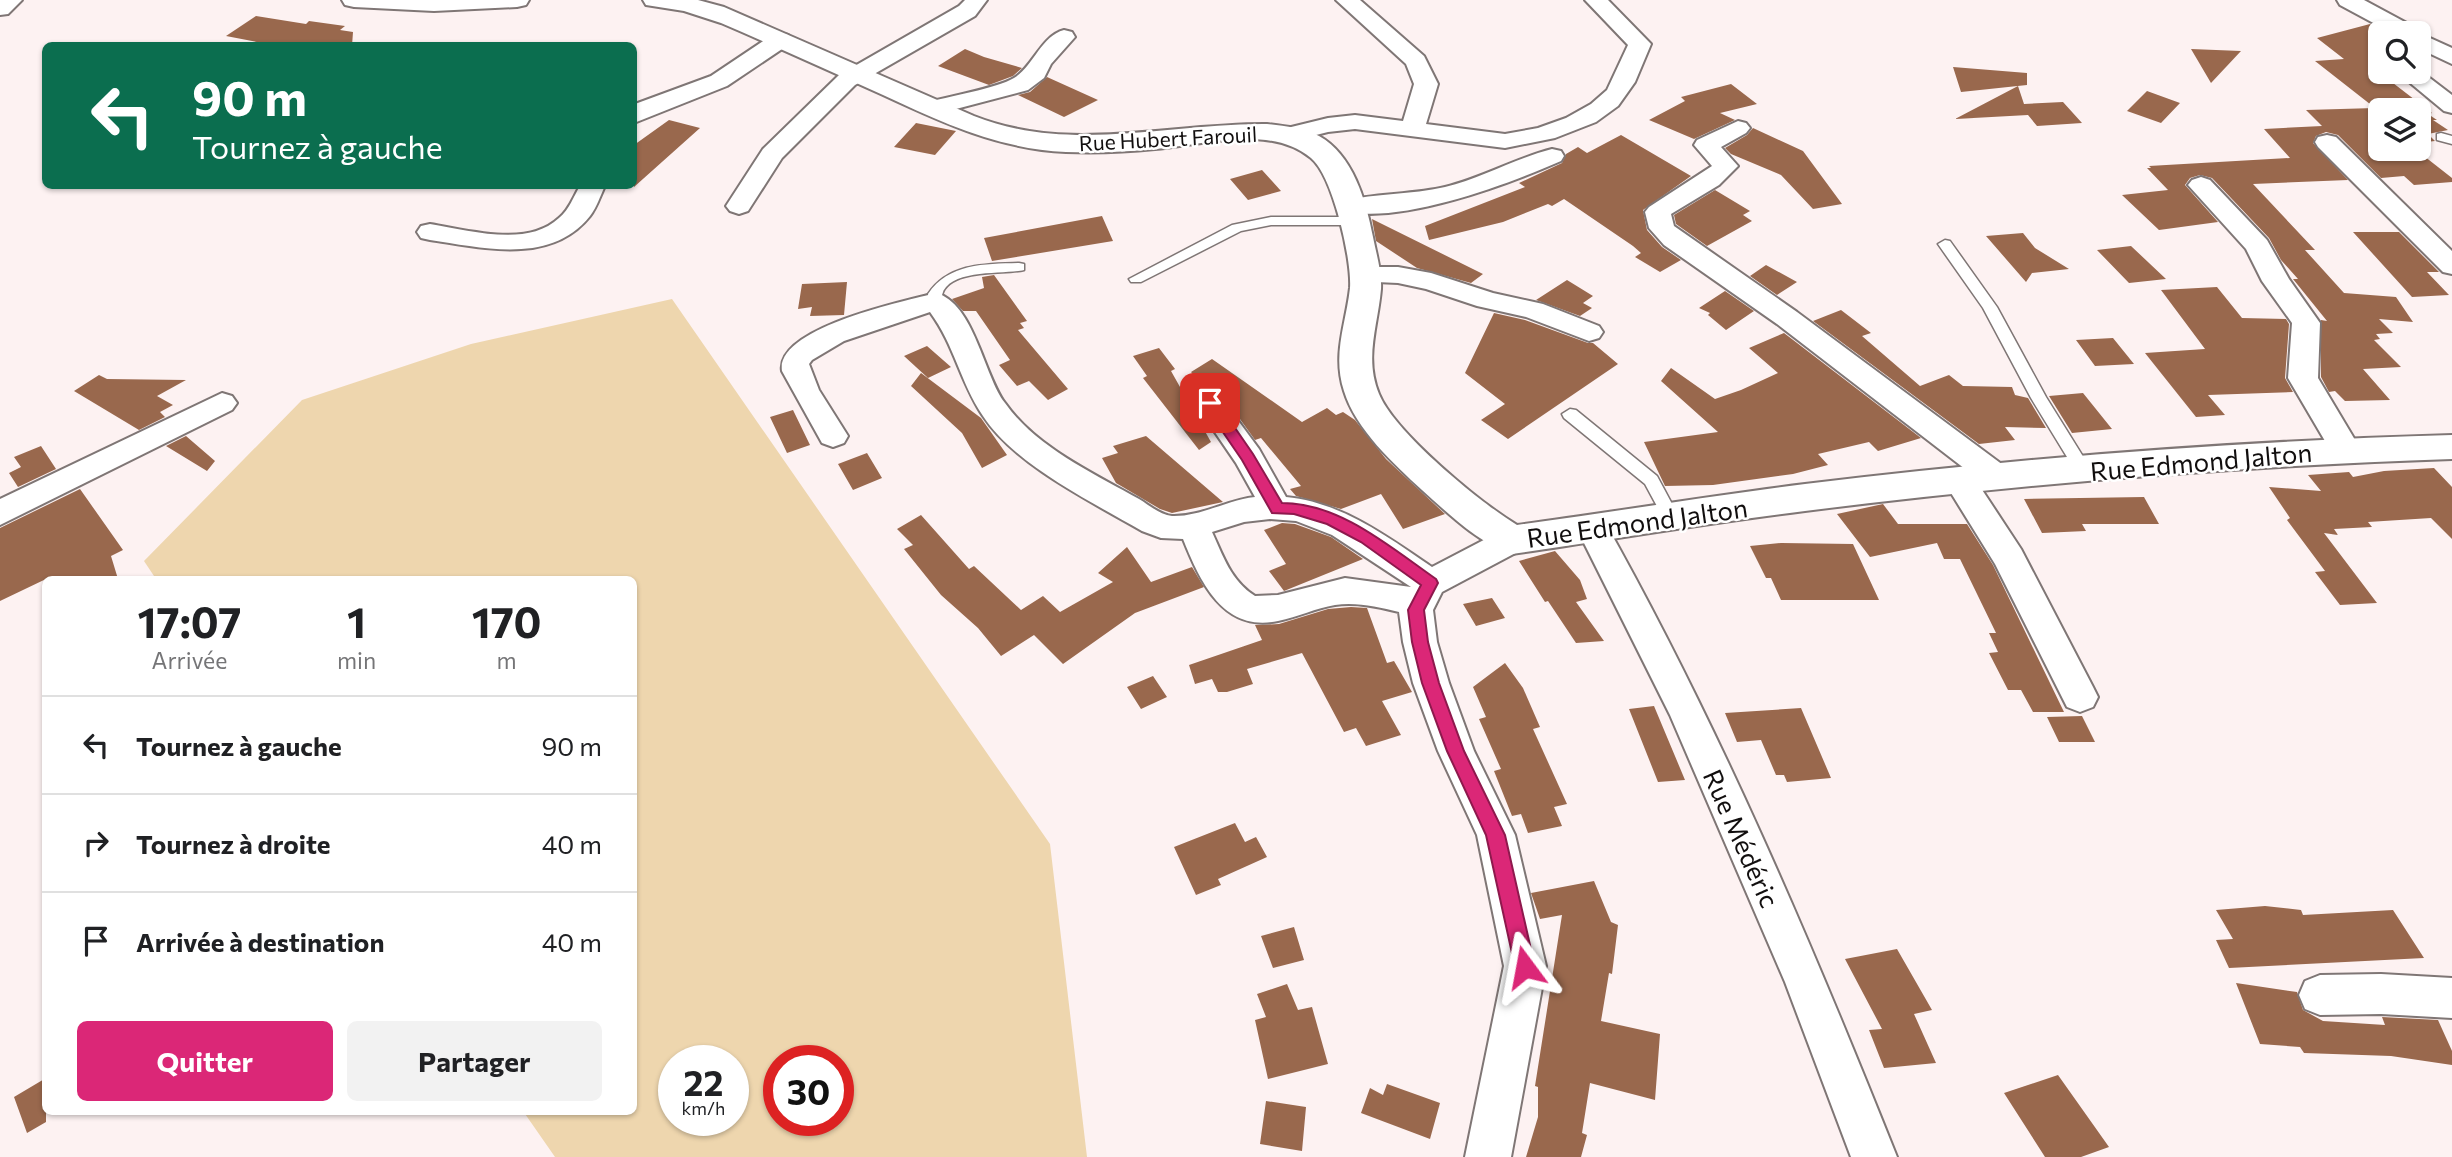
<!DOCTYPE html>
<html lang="fr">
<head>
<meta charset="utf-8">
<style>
  :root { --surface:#fff; --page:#f2f2f2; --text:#202124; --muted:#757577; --line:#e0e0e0; --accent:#db2777 }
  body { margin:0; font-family:Commissioner,sans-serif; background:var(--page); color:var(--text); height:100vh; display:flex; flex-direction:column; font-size:26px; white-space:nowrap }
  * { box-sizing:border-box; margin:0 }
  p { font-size:23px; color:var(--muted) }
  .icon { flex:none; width:38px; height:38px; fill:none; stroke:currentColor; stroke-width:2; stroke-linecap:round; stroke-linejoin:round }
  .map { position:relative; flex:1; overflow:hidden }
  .sheet { position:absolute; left:42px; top:576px; width:595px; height:539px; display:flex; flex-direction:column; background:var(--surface); border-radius:10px; box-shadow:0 2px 5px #0004 }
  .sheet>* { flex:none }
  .top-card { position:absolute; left:42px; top:42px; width:595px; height:147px; border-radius:10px; box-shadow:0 2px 5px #0004; background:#0b6e4f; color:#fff; overflow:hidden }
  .controls { position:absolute; left:2368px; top:21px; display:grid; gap:14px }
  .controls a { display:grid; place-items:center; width:63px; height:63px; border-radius:10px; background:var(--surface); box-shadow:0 2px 5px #0004; font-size:35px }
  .speed { position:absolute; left:658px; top:1045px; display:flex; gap:14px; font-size:35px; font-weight:700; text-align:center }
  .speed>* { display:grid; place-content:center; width:91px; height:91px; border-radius:50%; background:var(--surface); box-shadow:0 2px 5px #0004; line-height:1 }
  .speed small { font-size:18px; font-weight:400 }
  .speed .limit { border:10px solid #d22; background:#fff; color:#111 }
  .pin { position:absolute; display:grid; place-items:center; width:60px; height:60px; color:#fff; margin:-30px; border-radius:14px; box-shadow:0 4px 10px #0006 }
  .me { position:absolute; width:77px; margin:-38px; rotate:347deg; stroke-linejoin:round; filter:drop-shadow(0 0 5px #0008) }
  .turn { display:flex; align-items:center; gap:24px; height:147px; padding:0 35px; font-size:32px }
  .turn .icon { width:91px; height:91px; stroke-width:2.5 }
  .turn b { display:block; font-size:49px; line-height:60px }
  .eta { display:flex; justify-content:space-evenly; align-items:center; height:119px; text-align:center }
  .eta b { font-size:42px; font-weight:700; line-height:49px }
  .action { display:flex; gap:14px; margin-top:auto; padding:14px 35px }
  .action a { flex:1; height:80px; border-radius:10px; background:var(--accent); color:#fff; font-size:28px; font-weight:700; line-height:80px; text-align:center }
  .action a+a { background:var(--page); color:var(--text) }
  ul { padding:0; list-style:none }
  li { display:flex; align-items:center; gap:21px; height:98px; padding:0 35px; border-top:2px solid var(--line) }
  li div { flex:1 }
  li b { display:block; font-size:26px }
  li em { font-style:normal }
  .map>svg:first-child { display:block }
  .green { fill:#eed6ae; fill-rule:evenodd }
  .building { fill:#99684d }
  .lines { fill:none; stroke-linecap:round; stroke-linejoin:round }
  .lane-casing { stroke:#7f7675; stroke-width:3 }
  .street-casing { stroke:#7f7675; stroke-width:4 }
  .secondary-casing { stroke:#7f7675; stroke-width:4 }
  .lane { fill:#fff; fill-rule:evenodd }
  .street { fill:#fff; fill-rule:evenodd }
  .secondary { fill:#fff; fill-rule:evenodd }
  .route { fill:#db2777; stroke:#8e194d; stroke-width:2 }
  .labels { text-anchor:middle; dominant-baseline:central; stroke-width:5; stroke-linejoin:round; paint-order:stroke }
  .far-street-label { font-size:21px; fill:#110e0e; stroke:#fff }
  .street-label { font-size:26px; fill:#110e0e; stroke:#fff }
</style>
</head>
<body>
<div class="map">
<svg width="2452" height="1157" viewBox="0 0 2452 1157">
  <rect width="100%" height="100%" fill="#fdf2f2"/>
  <path class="green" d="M672,299L1050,844L1087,1157H555L523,1111H634V579H156L144,561L302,400L471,344ZM674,1060H733V1120H674ZM779,1060H838V1120H779Z"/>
  <path class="building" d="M256,16L306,24L309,21L345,26L340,30L353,32L352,46H278L226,36Z
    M2370,24L2380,30V73L2432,113L2428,114L2437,120H2433L2448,130L2428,134L2435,141L2418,143V110H2380V149H2415L2452,178V182L2414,185L2404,176L2381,178L2338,135L2326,132L2316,136L2313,143L2348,180L2253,184L2315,250H2305L2344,293L2396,297L2413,322L2379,319L2393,333L2376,334L2380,339L2374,340L2401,367L2363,369L2390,400L2345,401L2335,391L2329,392L2321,377V320L2327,321L2293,279H2298L2281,260L2269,238L2212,178L2200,175L2190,178L2185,185L2218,222L2159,230L2122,195L2168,190L2147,168H2151L2149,166L2290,158L2264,129L2322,126L2306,110L2375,108L2315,61L2344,59L2317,38Z
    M965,49L984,57L1022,68L1013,76L989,85L938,66Z
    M2191,49L2241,51L2211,83Z
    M1953,67L2027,73V85L1961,92Z
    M1047,77L1098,100L1064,117L1018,95L1030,92Z
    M1731,84L1757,104L1720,113L1735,120L1694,139L1649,120L1685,101L1681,97Z
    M2018,86L2024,104L2063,102L2082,123L2037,126L2028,115L1955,119Z
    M2147,91L2180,103L2161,123L2127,111Z
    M669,120L700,128L634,187V145Z
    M916,123L956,131L935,155L894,147Z
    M1753,128L1803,151L1842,204L1813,209L1781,175L1731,154L1725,148L1747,135Z
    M1621,135L1691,176L1643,210L1647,230L1662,247L1681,260L1660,272L1635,257L1641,253L1633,246L1564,199L1552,206L1548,204L1503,222L1429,240L1425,226L1525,187L1519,183L1562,163L1566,154L1578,147L1587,153Z
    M1262,170L1281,191L1248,200L1230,179Z
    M1715,190L1750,211L1743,215L1752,221L1707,246L1676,224L1674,215Z
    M1102,216L1113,241L992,261L984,238Z
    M1372,219L1483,274L1471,283L1417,268L1376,241Z
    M2353,232H2399L2439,272H2427L2449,295L2412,297Z
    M2023,233L2035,248L2069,269L2032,273L2026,282L1986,236Z
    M2131,246L2166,279L2129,283L2097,250Z
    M1766,265L1797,282L1777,295L1750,276Z
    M994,275L1027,321L1020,323L1024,328L1018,330L1068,389L1048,400L1029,381L1017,386L999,365L1010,360L976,311H963L952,299L984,288L982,277Z
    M1567,280L1593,296L1583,303L1592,308L1580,316L1536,300Z
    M847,282L844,315L810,316L812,307L798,309L802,284Z
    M2217,287L2242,318L2286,319L2289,324L2285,378L2293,392L2208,395L2225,415L2196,417L2145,353L2205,349L2161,290Z
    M1725,291L1754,311L1726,330L1708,315L1710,313L1699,308Z
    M1841,310L1871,333L1862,336L1920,386L1949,375L1963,386L2012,387L2015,395L2028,398L2046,428L2005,427L2015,440L1979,444L1813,321Z
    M1494,313L1525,320L1588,343H1593L1618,364L1508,439L1481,420L1505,404L1465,373Z
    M1784,333L1921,438L1878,451L1869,442L1818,454L1828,465L1793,474L1713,485L1665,486L1644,442L1718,432L1661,381L1671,368L1715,399L1741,390L1778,373L1749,348Z
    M2113,338L2134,364L2095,366L2076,340Z
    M927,346L951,367L928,378L904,356Z
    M1159,348L1175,369L1171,371L1211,442L1199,450L1143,378L1147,376L1133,356Z
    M1212,359L1302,422L1327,408L1336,415L1343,412L1355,420L1386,459L1445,514L1403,529L1381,494L1341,509L1296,496L1290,489L1301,486L1261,438L1255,440L1222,394L1207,391L1191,372Z
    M921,373L981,418L1007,455L982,468L962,433L911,386Z
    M99,375L107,379L186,380L157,396L173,405L160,412L165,417L139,430L74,391Z
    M2083,393L2112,429L2072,433L2049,396Z
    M793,410L810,445L787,453L770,417Z
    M186,436L215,461L207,471L166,446Z
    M1146,436L1223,502L1172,513L1160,509L1116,483L1102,458L1118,453L1113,446Z
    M41,446L56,469L18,487L9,473L21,467L14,457Z
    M867,453L882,478L853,490L838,464Z
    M2434,468L2452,487V539L2431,518L2368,522L2372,527L2334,529L2338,535L2324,533L2377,603L2340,605L2315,572L2325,571L2287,520L2290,518L2269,487L2321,491L2308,475L2349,472L2353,477L2384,471Z
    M80,489L123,550L111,556L118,579H46L0,601V528Z
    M2144,497L2159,524H2082L2086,531L2042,533L2024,499Z
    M1883,504L1898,524H1967L1993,565L2064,712H2033L2021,690H2008L1989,653L1998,652L1989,633H1996L1960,559H1944L1937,543L1870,557L1837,514Z
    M921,515L969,569L974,566L1021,610L1043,596L1060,612L1113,582L1098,573L1127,547L1151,582L1192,567L1204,587L1135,613L1063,664L1034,635L1001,656L978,628L941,595L904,549L913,545L897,529Z
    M1282,523L1295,524L1331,537L1363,559L1284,591L1269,571L1286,564L1264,530Z
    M1781,543L1853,544L1879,600H1781L1771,578H1766L1750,546Z
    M1555,551L1580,580L1587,599L1576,602L1604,641L1576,643L1548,601L1545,602L1519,561Z
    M1492,598L1505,618L1476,626L1463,604Z
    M1351,607L1367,608L1387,663L1394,661L1412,692L1382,701L1401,735L1366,746L1356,728L1344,732L1302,653L1247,669L1253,684L1227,692H1218L1212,679L1195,684L1189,665L1262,640L1255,625L1279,624L1328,609Z
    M1505,663L1523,688L1540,727L1533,729L1567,804L1554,807L1562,826L1528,833L1521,814L1512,816L1494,771L1501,769L1479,719L1486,717L1473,687Z
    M1153,676L1167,697L1141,709L1127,687Z
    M1654,706L1685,780L1658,782L1629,709Z
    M1801,708L1831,778L1787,782L1784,775H1776L1761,740L1737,742L1725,713Z
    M2082,716L2095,742H2059L2047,717Z
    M1235,823L1245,842L1256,837L1267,857L1218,879L1221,885L1196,895L1174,847Z
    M1594,881L1611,922L1618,925L1612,974L1609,973L1601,1021L1660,1034L1655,1100L1590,1083L1582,1133L1587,1135L1581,1157H1526L1538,1117V1087L1535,1086L1562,915L1540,919L1531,893Z
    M2265,906L2301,910L2303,915L2393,910L2424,958L2229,968L2216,940L2233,939L2216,910Z
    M1294,927L1304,960L1273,968L1261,936Z
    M1897,949L1932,1010L1914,1014L1936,1063L1884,1068L1869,1030L1882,1029L1845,959Z
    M2236,983L2297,992L2303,1010L2323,1021L2385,1025L2382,1017L2438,1020L2452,1051V1065L2391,1056L2304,1053L2300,1047L2260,1044Z
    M1287,984L1298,1010L1312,1007L1328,1064L1268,1079L1255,1020L1266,1017L1257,994Z
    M2058,1075L2109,1147L2081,1157H2045L2004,1093Z
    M46,1078V1122L27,1133L14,1097Z
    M1387,1084L1440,1103L1430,1139L1361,1113L1370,1088L1383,1095Z
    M1266,1101L1306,1107L1302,1151L1260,1144Z"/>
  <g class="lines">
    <g class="lane-casing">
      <path id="lane" d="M2441,133L2452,136V144L2437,140V134Z
        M1271,217H1355L1362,221L1355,225H1271L1241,231L1141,282H1131L1129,279L1232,225Z
        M1945,240L1950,241L1997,307L2046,397L2092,471L2090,475H2078L2031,398L1983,308L1938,244Z
        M1019,263L1024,264V270C1005,275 949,268 942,295C941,298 942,302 941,305L936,307L929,302L928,294C949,263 985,264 1019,263Z
        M1570,409L1576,410L1657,476L1679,517L1677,521H1665L1645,484L1564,418L1562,414Z"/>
    </g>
    <g class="street-casing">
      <path id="street" d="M0,0H22L8,14L0,15Z
        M965,0H987L975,16L855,85L782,158L748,211L739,214L730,211L726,206L763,149L839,75L959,6Z
        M1336,0H1360L1424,56L1438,84L1426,124L1505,134L1538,128L1566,118L1591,104L1607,90L1628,45L1585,0H1608L1651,44L1635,82L1618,106L1596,122L1555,138L1505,148L1355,129L1328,132L1288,142L1279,140L1276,135L1279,130L1328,118L1355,115L1403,121L1414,84L1406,64Z
        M2337,0H2364L2416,28L2419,33L2452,48V64L2418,48V33H2392L2340,5Z
        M1064,30L1072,32L1075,37L1051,64L1044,78L1028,90L933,115L925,113L921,108L925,103C946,97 998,88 1014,78C1033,67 1041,36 1064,30Z
        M780,33L788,35L791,40L788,45L727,86L634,123L635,104L711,76L772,35Z
        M2418,69L2452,95V113L2444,111L2397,72H2418Z
        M1738,121L1746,123L1750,128L1746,133L1721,147L1738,166L1719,185L1671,214L1674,226L1797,312L2007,468L2012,476L2007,484C1991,489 1983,483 1971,473L2021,549L2093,687L2098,697L2093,707L2080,712L2067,707L1995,564L1943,480L1948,472L1959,469L1969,472L1777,324L1664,245L1649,228L1645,212L1649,207L1712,166L1694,145L1697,140Z
        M2327,135L2336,137L2452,251V274L2443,272L2318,147L2315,142L2318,137Z
        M1552,149L1561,151L1564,156L1561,161C1509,184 1400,225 1344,211L1340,206L1344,201C1375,193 1411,195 1445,187C1482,178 1516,158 1552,149Z
        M2201,177L2210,180L2267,240L2289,279L2320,323L2318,378L2361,450L2357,458L2346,461L2335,458L2288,378L2292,323L2262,281L2246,249L2188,185L2192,180Z
        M580,186H605C600,196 597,207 590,216C551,265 484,248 430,240L421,238L417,232L421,226L430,224C469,230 527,248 559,218C570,209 573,197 580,186Z
        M1364,267H1398L1431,273L1493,293L1543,304L1599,326L1603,332L1599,338L1589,341L1526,317L1477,306L1426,289L1398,283L1354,281L1350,275L1354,269Z
        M936,293C974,303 984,376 1005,403C1036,447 1093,473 1139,499C1149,505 1160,515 1172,516C1200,517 1227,500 1255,497L1236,463L1195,403L1200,396L1210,393L1220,396L1259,449L1286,497C1341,502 1388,537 1432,567L1501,531L1512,528L1523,531L1528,540L1523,549L1442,592L1433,610L1437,642L1449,683L1474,751L1515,835L1546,966L1511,1157H1465L1504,966L1477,835L1438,751L1413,683L1403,642L1399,612C1378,607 1357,602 1335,605C1316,608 1298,617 1278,621C1223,633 1200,581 1183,539L1161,538L1142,531C1092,502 1015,465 983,416C960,382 955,346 930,312L844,341L812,360L809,364L819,390L848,436L844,443L833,447L822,443L782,371C775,328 905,301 936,293ZM1270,519L1296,521L1332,535L1411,587L1345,578L1278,595L1255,596C1231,581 1223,556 1212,532L1244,522Z
        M222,393L232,396L237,403L232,410L0,525V499Z
        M1592,515L1603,519C1718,723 1810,939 1897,1157H1851L1785,982L1670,715L1576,527L1581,519Z
        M2381,974L2452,978V1018L2381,1014L2320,1015L2305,1009L2299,995L2305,981L2320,975Z"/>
    </g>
    <g class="secondary-casing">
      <path id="secondary" d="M342,0H529L526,5L517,7L434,11L354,7L345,5Z
        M643,0H698L724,7L974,116C1070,154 1168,123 1267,124C1284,126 1303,128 1319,136C1353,155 1366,201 1373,237C1376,253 1382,272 1381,289C1378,325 1364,358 1379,394C1395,433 1481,503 1517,525C1613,512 1709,496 1805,484C2019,458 2236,441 2452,435V459C2236,466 2019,484 1805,511C1707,523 1609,540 1512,554C1478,543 1449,514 1422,490C1394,464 1356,430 1344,391C1332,354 1346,324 1350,288C1352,260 1333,176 1311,158C1270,124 1203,145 1155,149C1126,152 1096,153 1066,152C999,149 943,123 883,95C829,71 775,46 721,23L684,11L646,5Z"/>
    </g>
    <use href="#lane" class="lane"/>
    <use href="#street" class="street"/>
    <use href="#secondary" class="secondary"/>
  </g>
  <path class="route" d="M1210,398L1215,399L1253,454L1282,503C1340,503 1390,547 1436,579L1438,583L1424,610L1428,642L1439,683L1464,751L1505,835L1535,967L1532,973L1525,976L1518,973L1515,967L1486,835L1447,751L1422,683L1412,642L1408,610L1421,585L1361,542L1327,524L1294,514L1272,513L1242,460L1203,403Z"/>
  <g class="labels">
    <g class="far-street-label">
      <text transform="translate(1168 138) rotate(-3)">Rue Hubert Farouil</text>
    </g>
    <g class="street-label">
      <text transform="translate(2201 461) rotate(-5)">Rue Edmond Jalton</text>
      <text transform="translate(1637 522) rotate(-8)">Rue Edmond Jalton</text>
      <text transform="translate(1742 838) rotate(66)">Rue Médéric</text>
    </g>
  </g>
</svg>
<div class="controls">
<a><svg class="icon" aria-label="search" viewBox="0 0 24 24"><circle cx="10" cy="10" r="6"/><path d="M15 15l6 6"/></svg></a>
<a><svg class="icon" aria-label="layers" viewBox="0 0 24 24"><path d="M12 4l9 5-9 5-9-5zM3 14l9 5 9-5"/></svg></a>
</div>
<div class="speed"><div>22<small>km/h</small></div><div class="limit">30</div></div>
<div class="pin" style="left:1210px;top:403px;background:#d93025"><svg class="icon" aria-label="arrive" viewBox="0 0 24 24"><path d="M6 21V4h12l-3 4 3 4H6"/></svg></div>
<svg class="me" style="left:1525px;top:967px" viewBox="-20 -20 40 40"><path d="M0-17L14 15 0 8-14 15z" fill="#db2777" stroke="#fff" stroke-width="4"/></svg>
<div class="top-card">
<div class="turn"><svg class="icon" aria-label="left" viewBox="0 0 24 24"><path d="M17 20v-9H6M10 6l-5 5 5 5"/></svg><div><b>90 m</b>Tournez à gauche</div></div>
</div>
<section class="sheet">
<div class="eta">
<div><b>17:07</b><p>Arrivée</p></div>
<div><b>1</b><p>min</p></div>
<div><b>170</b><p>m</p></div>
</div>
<ul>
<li><svg class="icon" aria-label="left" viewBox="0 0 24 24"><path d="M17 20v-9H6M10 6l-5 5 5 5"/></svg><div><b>Tournez à gauche</b></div><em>90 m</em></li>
<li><svg class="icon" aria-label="right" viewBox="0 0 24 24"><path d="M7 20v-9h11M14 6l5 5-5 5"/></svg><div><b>Tournez à droite</b></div><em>40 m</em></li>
<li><svg class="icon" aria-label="arrive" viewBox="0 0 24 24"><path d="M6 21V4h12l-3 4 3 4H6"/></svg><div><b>Arrivée à destination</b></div><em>40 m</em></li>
</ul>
<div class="action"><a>Quitter</a><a>Partager</a></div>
</section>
</div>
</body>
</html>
